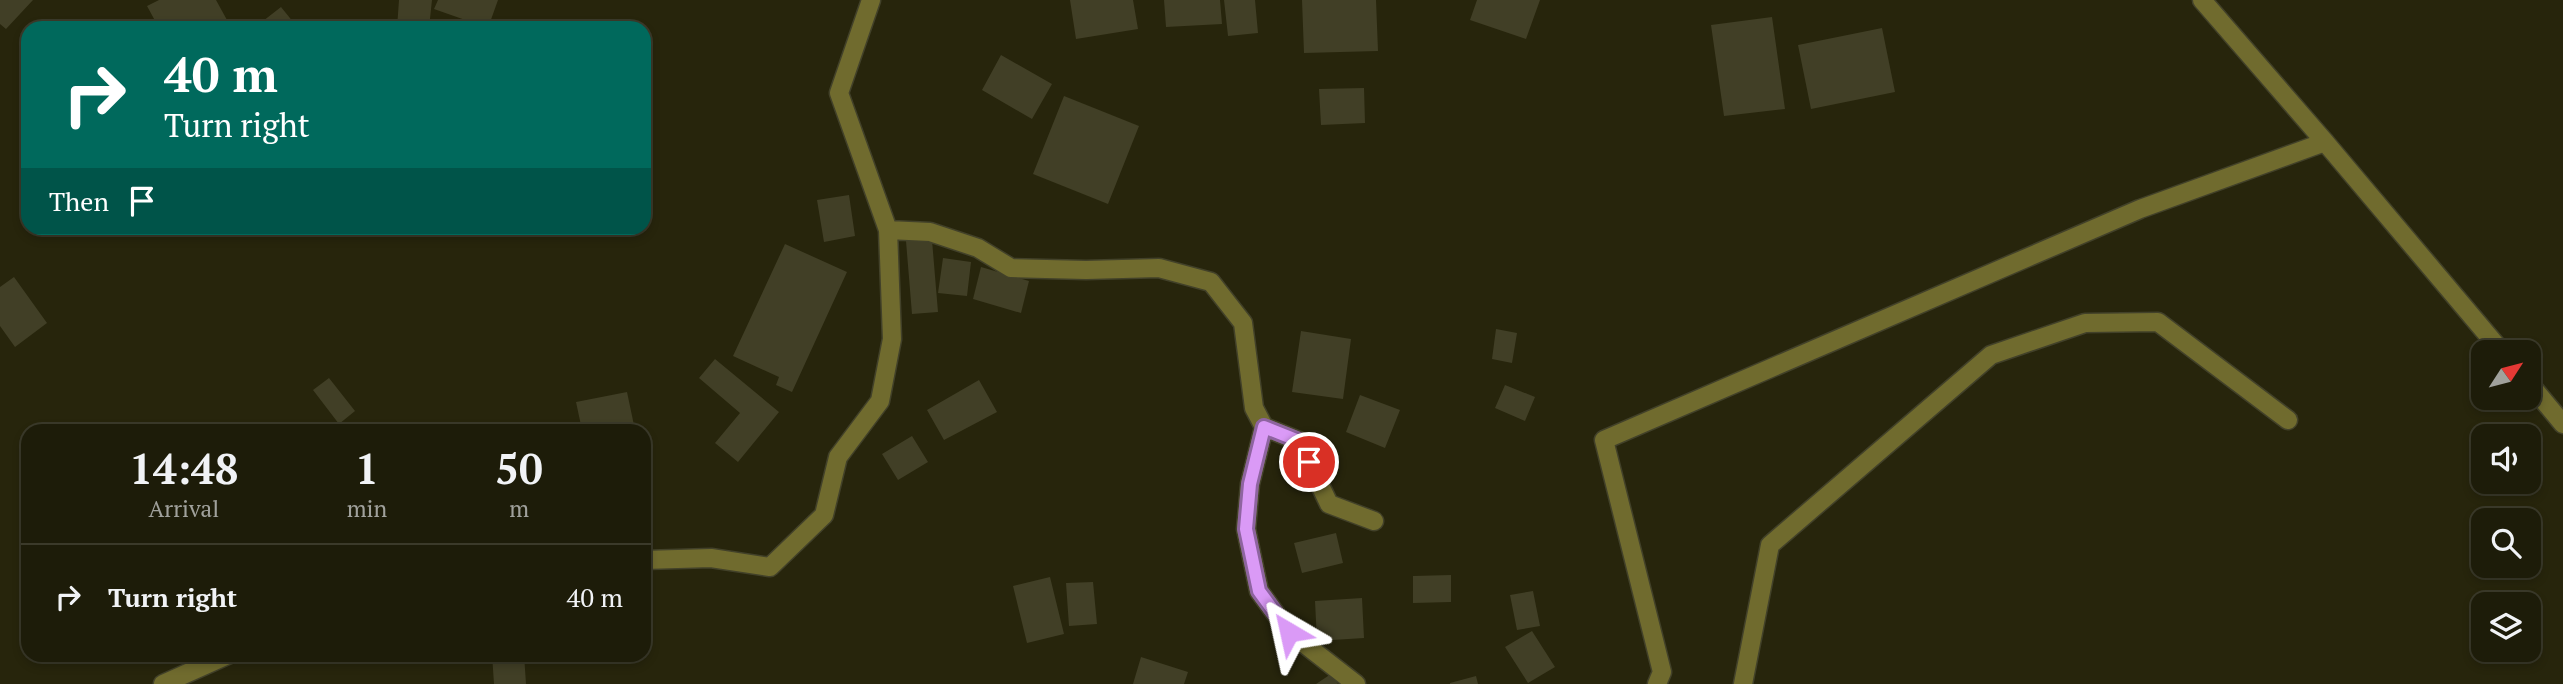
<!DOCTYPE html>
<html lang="en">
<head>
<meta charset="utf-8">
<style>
  :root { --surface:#1d1c09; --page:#2a2917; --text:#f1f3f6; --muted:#a0a19c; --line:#3b3a2a }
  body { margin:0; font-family:"PT Serif",serif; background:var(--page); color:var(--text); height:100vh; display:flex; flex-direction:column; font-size:26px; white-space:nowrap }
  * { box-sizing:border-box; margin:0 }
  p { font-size:23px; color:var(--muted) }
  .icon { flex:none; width:38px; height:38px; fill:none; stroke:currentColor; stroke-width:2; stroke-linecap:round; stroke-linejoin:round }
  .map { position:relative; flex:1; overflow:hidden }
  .details { position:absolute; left:21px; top:424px; width:630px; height:238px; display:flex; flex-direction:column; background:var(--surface); border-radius:21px; box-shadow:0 4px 10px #0003,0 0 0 2px var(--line) }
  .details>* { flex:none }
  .hud { position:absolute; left:21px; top:21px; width:630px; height:214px; border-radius:21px; box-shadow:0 4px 10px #0003,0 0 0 2px var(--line); background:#00695c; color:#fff; overflow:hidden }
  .needle { width:46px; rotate:54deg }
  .controls { position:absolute; left:2471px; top:340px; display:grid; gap:14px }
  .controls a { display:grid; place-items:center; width:70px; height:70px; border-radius:14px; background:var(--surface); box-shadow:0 4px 10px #0003,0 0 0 2px var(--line); font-size:35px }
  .pin { position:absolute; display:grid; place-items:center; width:60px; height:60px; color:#fff; margin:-30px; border:4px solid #fff; border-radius:50%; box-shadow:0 2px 7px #0007 }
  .me { position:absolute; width:77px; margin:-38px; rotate:324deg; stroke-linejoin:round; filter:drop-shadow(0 0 5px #0008) }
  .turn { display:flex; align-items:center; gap:24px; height:147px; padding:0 28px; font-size:32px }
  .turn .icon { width:91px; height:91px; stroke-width:2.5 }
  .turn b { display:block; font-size:49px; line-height:60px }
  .then { display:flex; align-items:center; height:66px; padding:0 28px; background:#0003; gap:14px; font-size:26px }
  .eta { display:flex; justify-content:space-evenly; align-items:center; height:119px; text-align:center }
  .eta b { font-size:42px; font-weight:600; line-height:49px }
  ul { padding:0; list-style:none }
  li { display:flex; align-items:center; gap:21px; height:105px; padding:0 28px; border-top:2px solid var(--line) }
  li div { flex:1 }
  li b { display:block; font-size:26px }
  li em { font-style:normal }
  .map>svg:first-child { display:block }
  .building { fill:#413f26 }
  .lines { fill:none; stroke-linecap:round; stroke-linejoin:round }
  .minor-casing { stroke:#424129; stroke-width:21 }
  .minor { stroke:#706b2e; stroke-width:18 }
  .route-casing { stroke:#8e64a0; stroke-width:18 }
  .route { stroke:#da9af6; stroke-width:12 }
</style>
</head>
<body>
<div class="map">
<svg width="2563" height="684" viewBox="0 0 2563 684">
  <rect width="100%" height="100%" fill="#27250c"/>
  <path class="building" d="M0,0H33L6,29L0,24Z
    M159,0H216L227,20L213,28H159L147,6Z
    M399,0H432L429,28H397Z
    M438,0H498L488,28L434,9Z
    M1070,0H1133L1138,29L1076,39Z
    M1164,0H1220L1222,24L1166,27Z
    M1224,0H1255L1258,33L1228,36Z
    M1302,0H1376L1378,51L1304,53Z
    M1477,0H1540L1526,39L1470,20Z
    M281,7L298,28H254Z
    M1772,17L1785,109L1724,116L1711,25Z
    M1882,28L1895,92L1811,109L1798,45Z
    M1001,55L1052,84L1032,119L982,90Z
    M1364,88L1365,123L1321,125L1319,89Z
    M1064,96L1139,126L1108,204L1033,174Z
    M849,195L855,236L824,242L817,200Z
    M932,240L938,312L912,314L906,241Z
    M785,244L847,272L792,392L776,385L779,377L733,356Z
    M943,258L971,262L967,296L938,293Z
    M981,267L1029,281L1021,313L973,299Z
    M14,277L47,323L15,347L0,326V287Z
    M1496,329L1517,333L1512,363L1492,359Z
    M1301,331L1351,339L1343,399L1292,392Z
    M715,359L779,412L738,462L715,443L740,413L699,378Z
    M329,378L355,411L339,424L313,390Z
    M979,380L997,412L944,440L927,410Z
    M1505,385L1535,397L1525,421L1495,408Z
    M627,392L635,430H582L576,402Z
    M1360,395L1400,410L1385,448L1346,432Z
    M912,436L928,462L898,480L882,454Z
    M1336,533L1343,563L1302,573L1294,543Z
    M1451,575V602L1413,603V576Z
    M1050,577L1064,634L1027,643L1013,586Z
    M1093,582L1097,624L1069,626L1066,583Z
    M1533,591L1540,626L1517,630L1510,595Z
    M1362,598L1364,638L1317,641L1315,601Z
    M1532,631L1555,667L1528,683L1505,647Z
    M492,654H524L526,684H494Z
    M1141,657L1188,672L1184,684H1133Z
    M1331,674L1338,684H1316Z
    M1476,676L1478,684H1450V683Z"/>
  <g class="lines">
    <g class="minor-casing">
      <path id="minor" d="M2202,0L2325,142L2502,352
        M888,230L930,232L978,248L1011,268L1086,270L1159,268L1211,282L1243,323L1254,408L1264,427L1299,441L1329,504L1374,521
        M2529,383L2563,424
        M1264,427L1250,484L1246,529L1259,591L1289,632L1356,684
        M644,560L711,558L770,567L824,515L838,457L880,401L892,339L888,230L839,93L871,0
        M163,684L230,654
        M1657,684L1662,672L1604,440L2140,209L2325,142
        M1743,684L1770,545L1991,355L2085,323L2158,322L2288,420"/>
    </g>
    <use href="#minor" class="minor"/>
  </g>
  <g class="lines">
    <g class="route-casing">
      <path id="route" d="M1289,632L1259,591L1246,529L1250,484L1264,427L1299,441L1309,462"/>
    </g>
    <use href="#route" class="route"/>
  </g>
</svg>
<div class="controls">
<a><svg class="needle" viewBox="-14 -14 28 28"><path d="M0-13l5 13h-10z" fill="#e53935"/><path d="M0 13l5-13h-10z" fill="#a0a19c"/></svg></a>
<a><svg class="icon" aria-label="sound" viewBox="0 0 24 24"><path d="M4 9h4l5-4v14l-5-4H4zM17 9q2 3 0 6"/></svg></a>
<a><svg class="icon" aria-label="search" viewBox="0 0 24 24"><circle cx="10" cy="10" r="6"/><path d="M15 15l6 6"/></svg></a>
<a><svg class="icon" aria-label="layers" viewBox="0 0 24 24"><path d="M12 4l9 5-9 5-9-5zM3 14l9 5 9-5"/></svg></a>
</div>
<div class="pin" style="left:1309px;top:462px;background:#d93025"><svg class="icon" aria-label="arrive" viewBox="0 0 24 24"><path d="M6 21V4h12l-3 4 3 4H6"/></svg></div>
<svg class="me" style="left:1289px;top:632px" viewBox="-20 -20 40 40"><path d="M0-17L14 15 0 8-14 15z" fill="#da9af6" stroke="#fff" stroke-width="4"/></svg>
<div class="hud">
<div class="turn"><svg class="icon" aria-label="right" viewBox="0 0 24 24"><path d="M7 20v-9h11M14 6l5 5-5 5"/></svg><div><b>40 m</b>Turn right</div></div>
<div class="then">Then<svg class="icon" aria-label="arrive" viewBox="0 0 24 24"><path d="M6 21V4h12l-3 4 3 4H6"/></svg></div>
</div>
<section class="details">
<div class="eta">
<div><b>14:48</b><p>Arrival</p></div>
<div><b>1</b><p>min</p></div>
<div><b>50</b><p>m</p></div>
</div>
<ul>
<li><svg class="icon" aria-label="right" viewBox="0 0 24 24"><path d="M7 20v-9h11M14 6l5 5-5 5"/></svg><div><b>Turn right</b></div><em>40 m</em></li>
</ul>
</section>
</div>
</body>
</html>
